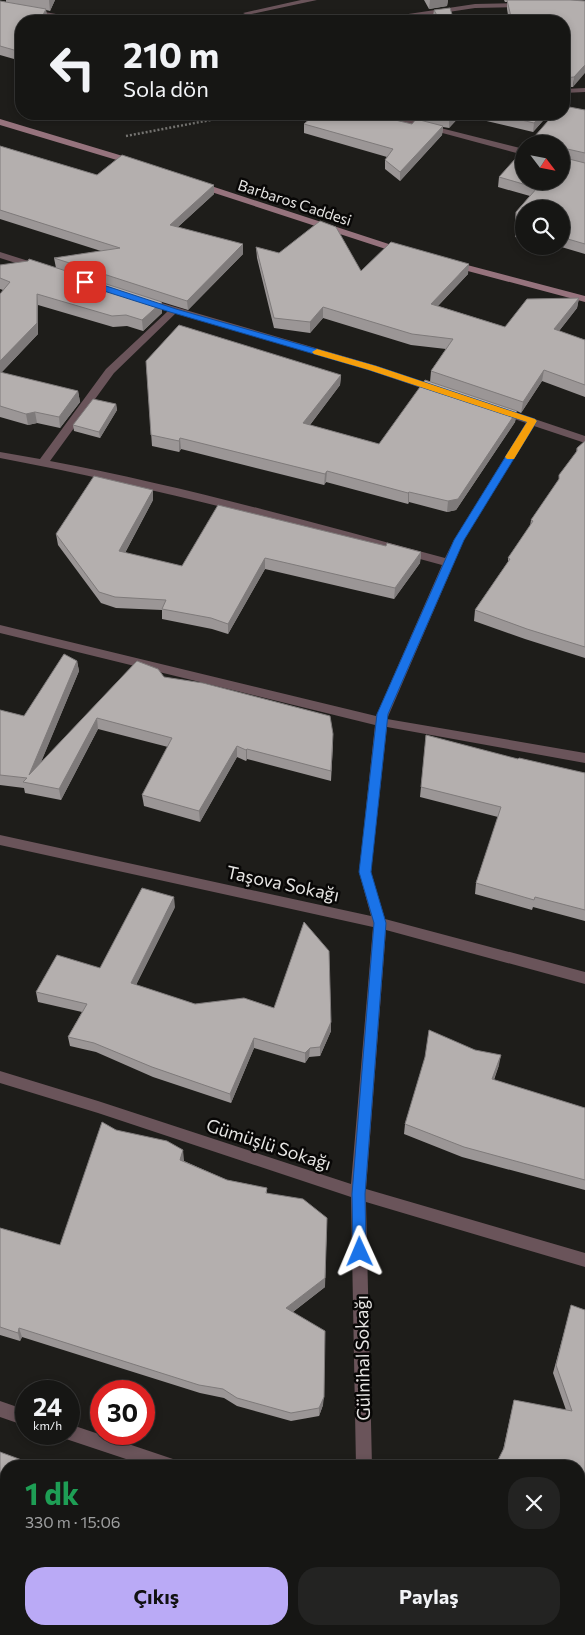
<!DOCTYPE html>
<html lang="tr">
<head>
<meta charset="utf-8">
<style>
  :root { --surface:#161614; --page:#232322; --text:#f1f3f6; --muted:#9e9fa0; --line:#353534; --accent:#baaaf6 }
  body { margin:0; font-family:Commissioner,sans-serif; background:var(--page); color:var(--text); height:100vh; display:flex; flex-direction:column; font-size:19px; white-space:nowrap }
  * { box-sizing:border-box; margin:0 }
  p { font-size:16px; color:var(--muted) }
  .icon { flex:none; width:28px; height:28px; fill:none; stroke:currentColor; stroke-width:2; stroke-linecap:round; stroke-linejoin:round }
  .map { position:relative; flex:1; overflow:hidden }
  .details { position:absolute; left:0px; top:1460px; width:585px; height:175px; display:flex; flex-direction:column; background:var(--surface); border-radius:20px 20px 0 0; box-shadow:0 2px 8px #0003,0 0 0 1px var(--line) }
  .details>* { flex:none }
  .guide { position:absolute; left:15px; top:15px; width:555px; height:105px; border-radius:20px; box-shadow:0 2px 8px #0003,0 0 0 1px var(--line); background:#161614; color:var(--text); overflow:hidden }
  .needle { width:32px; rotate:122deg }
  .buttons { position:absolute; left:515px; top:135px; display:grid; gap:10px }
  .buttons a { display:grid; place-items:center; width:55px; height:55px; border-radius:50%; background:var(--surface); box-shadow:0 2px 8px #0003,0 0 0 1px var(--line); font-size:25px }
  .speed { position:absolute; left:15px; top:1380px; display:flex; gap:10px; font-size:25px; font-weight:700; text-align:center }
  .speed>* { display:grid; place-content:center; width:65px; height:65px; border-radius:50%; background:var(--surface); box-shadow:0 2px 8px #0003,0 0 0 1px var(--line); line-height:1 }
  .speed small { font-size:12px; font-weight:400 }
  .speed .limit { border:8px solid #d22; background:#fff; color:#111 }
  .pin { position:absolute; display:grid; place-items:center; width:42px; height:42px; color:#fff; margin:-21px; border-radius:10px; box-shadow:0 2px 8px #0006 }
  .me { position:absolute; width:55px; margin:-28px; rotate:359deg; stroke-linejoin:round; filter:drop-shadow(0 0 4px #0008) }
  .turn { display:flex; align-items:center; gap:18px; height:105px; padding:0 25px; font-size:22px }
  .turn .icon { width:65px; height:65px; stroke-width:2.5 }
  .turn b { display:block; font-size:35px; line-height:42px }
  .round { display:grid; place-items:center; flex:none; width:52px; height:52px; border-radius:20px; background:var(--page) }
  .head { display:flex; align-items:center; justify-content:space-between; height:85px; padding:0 25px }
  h1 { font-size:30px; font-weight:700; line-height:38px; color:#1e9e55 }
  .button { display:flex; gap:10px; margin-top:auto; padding:10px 25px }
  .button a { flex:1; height:58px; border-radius:20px; background:var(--accent); color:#111; font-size:20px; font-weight:700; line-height:58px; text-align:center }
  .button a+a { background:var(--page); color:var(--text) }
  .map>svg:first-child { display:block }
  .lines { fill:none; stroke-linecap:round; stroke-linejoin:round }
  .path { stroke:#767572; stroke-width:2.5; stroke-dasharray:2 2; stroke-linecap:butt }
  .street { fill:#6a545a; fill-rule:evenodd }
  .secondary { fill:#96737d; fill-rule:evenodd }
  .wall { fill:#9b9696 }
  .shaded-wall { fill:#7e7a7a }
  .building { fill:#b4afae; stroke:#7e7a7a }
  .route { fill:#1a73e8; stroke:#114b97 }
  .slow { fill:#f59e0b }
  .labels { text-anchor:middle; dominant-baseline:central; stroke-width:5; stroke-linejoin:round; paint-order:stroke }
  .far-street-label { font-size:15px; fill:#e6e5e3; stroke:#080706 }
  .street-label { font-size:18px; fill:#e6e5e3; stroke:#080706 }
</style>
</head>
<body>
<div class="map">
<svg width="585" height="1635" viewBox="0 0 585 1635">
  <rect width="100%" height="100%" fill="#1e1d1a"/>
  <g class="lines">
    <path class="path" d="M126,136L216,119L226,114"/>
    <path class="street" d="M301,0H317L247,15L243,13Z
      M522,3H525V7L475,8L395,20L360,21L224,19L72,21L0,8V4L84,19L224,15L315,18L395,16L475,4Z
      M585,88V92L564,93V89Z
      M372,114H385L524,149V155Z
      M0,252L41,265L43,267L38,270L0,258Z
      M148,299L377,366L441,388L442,390L441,392H433L369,370L176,313L114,373L50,461C183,486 315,523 445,558L454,540L526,423L497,413V409H505L585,436V443L534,426L464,540L387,719L585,753V763L387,727L371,872L385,919L585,972V984L386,930L366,1189L585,1253V1267L366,1202L372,1466H356L351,1197L98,1113L0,1083V1071L98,1101L351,1184L373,927L0,845V835L371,916L359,872L375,725L0,633V625L376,716L442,565C296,525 148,486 0,458V452L40,459L106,369L168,311L145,304V300Z
      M0,1401L26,1410V1426L0,1417Z
      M69,1424L170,1458L176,1460L178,1466H147L63,1438L62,1434H69Z
      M579,1594L585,1596V1614L579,1611Z
      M363,1629H379L380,1635H362Z"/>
    <path class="secondary" d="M0,119L136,160L137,162L130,164L0,125Z
      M199,182L404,249L406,251L404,253H398L196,187L195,185Z
      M452,261L585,296V302L449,266L447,264Z"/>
  </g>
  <path class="wall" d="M6,0H55L50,11L46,10L47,18L21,21V61L0,55V1L6,2Z
    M424,0H448L447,6L429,9Z
    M504,0H570L585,1L573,87H567L566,95L564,97V21H509L507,9V2H505Z
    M434,10L454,21H436L433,16Z
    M585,110V254L558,246H561V209H524V239L515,237V222L516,212L530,196L498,187L499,177L561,144Z
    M421,114H549L533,132L461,115L449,128L443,127L442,135L400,181L385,169V160L387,157L304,133V124L403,122L412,124L420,120Z
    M0,146L97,175L214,185V194L178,227L243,254L188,310L162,302V313L143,331L127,326L113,327L38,305V334L1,373L78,391L80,402L60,428L37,423L28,425L0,417V294L3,290L0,289V265L56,268L54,258L101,251L0,219Z
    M256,247L279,253L361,271L468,274L438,306L505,327L579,298L577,308L559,331L585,340V397L542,381L521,413L517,411L515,422L456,510L447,512L409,502L408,504L326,482L324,485L181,449L179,452L152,446L146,361L341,375L340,385L310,425L379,444L430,382L431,371L446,349L411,345L323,318L310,333L274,328L257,258Z
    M116,404L117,410L100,438L74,431L73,425Z
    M585,441V658L525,639L474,621L475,610L508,562V558L530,526L531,520L559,480L576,453L577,448Z
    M153,500L125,553L182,566L386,546L421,552L420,563L394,599L265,569L228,634L212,629L162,619V610L116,608L101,603L58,545L56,534Z
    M77,661L79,671L40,764L137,661L164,677L333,744L331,781L247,759L246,761L237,757L200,822L144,806L142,795L168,747L98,729L61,800L25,793L24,788L0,785V710L24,716Z
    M426,735L518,759L585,773V921L533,907L532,910L475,894L476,883L498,817L420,797Z
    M175,907L136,985L195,1004L274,1008L331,1022V1031L320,1056L309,1057L305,1063L254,1048L231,1103L153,1077L96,1052L70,1046L68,1037L82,1012L38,1002L36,992L100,968Z
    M499,1065L494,1080L585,1108V1190L462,1157L404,1134L405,1124Z
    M116,1130L184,1160V1161L227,1180L267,1188V1193L327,1218L325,1287L293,1312L323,1405L319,1416L291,1421L237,1406L224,1398L200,1393L22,1337L20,1341L0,1335V1228L60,1245Z
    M585,1310V1511L579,1508V1466L503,1450L514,1400L566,1410L553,1373L569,1314Z
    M0,1452L6,1466V1574L0,1571Z
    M175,1629H222L219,1635H200Z
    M448,1629H561L585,1635H448Z"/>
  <path class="shaded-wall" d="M49,0H55L50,11L49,1Z
    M430,0H448L447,6L429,9Z
    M46,9L47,18L42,17Z
    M585,65V73L573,87L574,77Z
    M567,85L566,95L564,97V89Z
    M454,114H461V115L449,128V119Z
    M542,114H549L533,132L534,123Z
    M443,126L442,135L400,181V172Z
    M214,185V194L170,234V225Z
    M243,244V254L188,310L187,301Z
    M469,264L468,274L430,314L431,304Z
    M37,294L38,305V334L0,374V361Z
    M579,298L577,308L552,340L554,329Z
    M162,302V313L143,331L142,320Z
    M323,307V318L310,333V322Z
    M544,370L542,381L521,413L523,402Z
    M341,375L340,385L303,434V423Z
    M78,391L80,402L60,428L59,417Z
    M116,404L117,410L100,438L99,432Z
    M517,411L515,422L456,510L447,512L448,501Z
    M35,412L37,423L28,425L26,414Z
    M180,438L181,449L179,452V441Z
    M327,471L326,482L324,485L325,474Z
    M153,490V500L120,562L119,551Z
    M409,492V502L408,504V493Z
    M421,552L420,563L394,599L395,588Z
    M265,558V569L228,634V624Z
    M77,661L79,671L32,784L29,775Z
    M97,718L98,729L61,800L59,789Z
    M237,746V757L200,822L199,811Z
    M247,749V759L246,761V750Z
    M174,897L175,907L132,993L131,983Z
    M331,1022V1031L320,1056V1047Z
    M254,1038V1048L231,1103L230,1094Z
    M310,1048L309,1057L305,1063V1053Z
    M501,1055L499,1065L490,1089L492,1079Z
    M183,1150L184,1160L181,1170L180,1160Z
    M325,1278V1287L286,1317V1308Z
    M19,1328L22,1337L20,1341L18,1333Z
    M324,1397L323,1405L319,1416V1408Z
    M219,1629H222L219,1635H216Z"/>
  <path class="building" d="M507,0H570L585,1V65L574,77L564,78V85H567L564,89V21H512Z
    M0,1L46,9L42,17L57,21H21V52L0,46Z
    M450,8L454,21H440L434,10Z
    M231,16L286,21H228Z
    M564,106L585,110V153L563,148L561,149V144H528L554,114H564Z
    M315,114H370L412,124L416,119L443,126L400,172L385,160L393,149L304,124Z
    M430,114H454L449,119Z
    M496,114H542L534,123Z
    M0,146L97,175L122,155L214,185L170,225L243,244L187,301L54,258L120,248L0,210Z
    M524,149V181H561V157L585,163V244L561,237V209H524V229L516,228V212L537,188L499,177Z
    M320,221L336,227L361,271L391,242L469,264L431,304L505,327L527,299L579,298L554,329L585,340V385L544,370L523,402L431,371L453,339L412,334L323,307L310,322L274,318L256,247L279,253Z
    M29,259L162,302L142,320L126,315L112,316L37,294V323L0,361V294L10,282L0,278V265L28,261Z
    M179,325L341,375L303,423L379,444L425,380L517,411L458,499L448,501L409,492L408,493L327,471L325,474L180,438L179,441L151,435L146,361Z
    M0,372L78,391L59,417L35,412L26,414L0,406Z
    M93,399L116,404L99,432L73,425Z
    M585,441V647L527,629L475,610L510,559L508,558L533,521L531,520L559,479V475L577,451V448Z
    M94,476L153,490L119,551L182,566L218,505L386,546L387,543L421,552L395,588L265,558L228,624L211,618L162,609L166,600L115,597L99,592L56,534Z
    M64,654L77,661L29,775L137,661L158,669L164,677L203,683L330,716L333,734L331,771L247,749L246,750L237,746L199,811L142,795L172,738L97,718L59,789L23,782L27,778L0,775V710L24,716Z
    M426,735L518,759L519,758L585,773V910L535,897L534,900L476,883L501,807L421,787Z
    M142,888L174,897L131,983L195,1004L244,998L274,1008L304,922L329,951L331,1022L320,1047L310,1048L305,1053L254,1038L230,1094L152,1067L94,1043L68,1037L87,1004L36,992L57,955L100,968Z
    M429,1030L475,1050L501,1055L492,1079L585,1108V1180L464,1147L405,1124L425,1057Z
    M102,1122L116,1130L167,1141L183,1150L180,1160L227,1180L267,1188L266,1193L303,1199L327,1218L325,1278L286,1308L325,1331L324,1397L319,1408L291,1413L237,1398L223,1389L199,1385L19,1328L18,1333L0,1327V1228L60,1245Z
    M571,1305L585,1310V1502L579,1500V1466H495L504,1448L514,1400L572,1411L556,1365Z
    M0,1452L38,1466H6V1568L0,1566Z
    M200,1629H219L216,1635H210Z
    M450,1629H561L575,1632L576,1630L585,1634V1635H450Z"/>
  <path class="route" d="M85,279L176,309L376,366L535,419L537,421L464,540L388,714L371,872L386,923L365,1194L366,1252L364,1256L360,1258L355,1256L353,1252L352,1194L374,923L359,872L377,714L454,540L527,422L369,370L170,312L82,284V280Z"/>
  <path class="slow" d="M317,349L376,366L535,419L537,421L514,459H507L505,457L527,422L369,370L314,354L312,352Z"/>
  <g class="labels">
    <g class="far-street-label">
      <text transform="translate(295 202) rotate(18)">Barbaros Caddesi</text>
    </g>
    <g class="street-label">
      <text transform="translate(283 883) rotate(12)">Taşova Sokağı</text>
      <text transform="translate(269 1144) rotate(18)">Gümüşlü Sokağı</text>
      <text transform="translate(362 1358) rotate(-91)">Gülnihal Sokağı</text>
    </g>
  </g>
</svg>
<div class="buttons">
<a><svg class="needle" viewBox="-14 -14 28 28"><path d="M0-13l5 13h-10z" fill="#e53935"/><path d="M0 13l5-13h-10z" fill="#9e9fa0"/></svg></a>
<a><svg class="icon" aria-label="search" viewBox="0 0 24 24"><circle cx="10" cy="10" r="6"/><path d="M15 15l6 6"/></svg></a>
</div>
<div class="speed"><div>24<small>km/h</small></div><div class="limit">30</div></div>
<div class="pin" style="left:85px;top:282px;background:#d93025"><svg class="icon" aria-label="arrive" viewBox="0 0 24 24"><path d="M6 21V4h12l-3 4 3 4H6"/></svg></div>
<svg class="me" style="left:360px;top:1252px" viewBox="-20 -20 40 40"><path d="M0-17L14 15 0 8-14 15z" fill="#1a73e8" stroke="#fff" stroke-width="4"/></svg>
<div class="guide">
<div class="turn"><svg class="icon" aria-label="left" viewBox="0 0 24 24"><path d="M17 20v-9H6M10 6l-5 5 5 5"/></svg><div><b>210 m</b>Sola dön</div></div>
</div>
<section class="details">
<div class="head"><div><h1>1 dk</h1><p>330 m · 15:06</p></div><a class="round"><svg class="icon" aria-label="close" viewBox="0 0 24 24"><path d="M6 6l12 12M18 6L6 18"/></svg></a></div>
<div class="button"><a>Çıkış</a><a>Paylaş</a></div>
</section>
</div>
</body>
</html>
